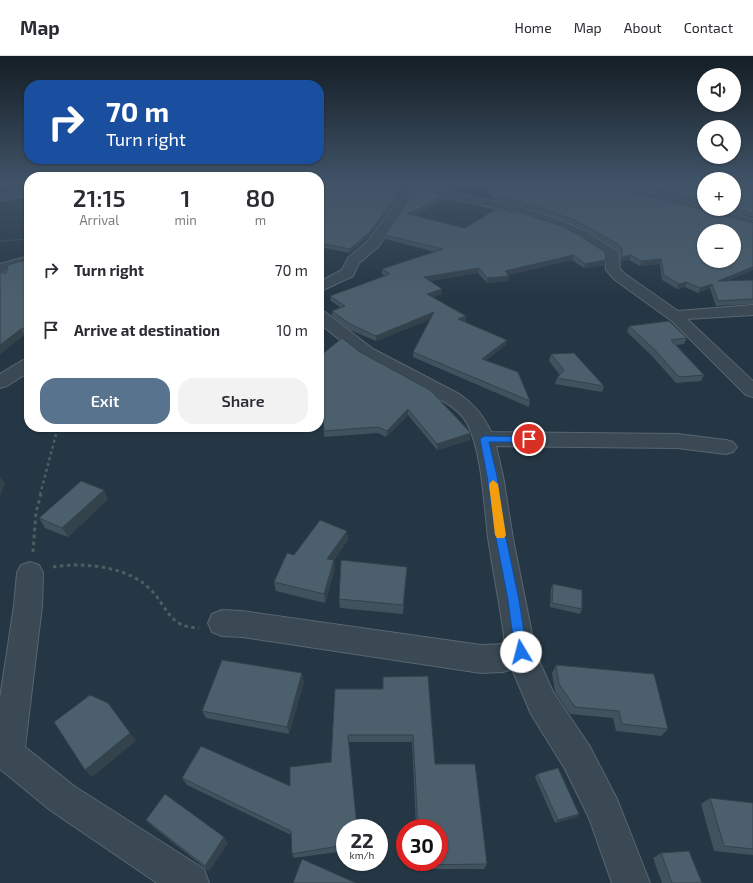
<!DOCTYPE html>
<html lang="en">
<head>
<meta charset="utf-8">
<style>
  :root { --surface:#fff; --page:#f2f2f3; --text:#2b2b33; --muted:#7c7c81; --line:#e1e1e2; --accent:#57738e }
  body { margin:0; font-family:"Exo 2",sans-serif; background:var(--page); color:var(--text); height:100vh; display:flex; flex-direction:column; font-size:15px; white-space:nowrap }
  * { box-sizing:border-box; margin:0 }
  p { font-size:13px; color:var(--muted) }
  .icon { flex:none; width:22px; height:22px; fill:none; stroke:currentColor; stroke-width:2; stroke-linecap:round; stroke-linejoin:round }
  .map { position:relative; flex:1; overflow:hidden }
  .details { position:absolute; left:24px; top:116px; width:300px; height:260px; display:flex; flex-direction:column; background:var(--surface); border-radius:16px; box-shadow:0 1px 3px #0004 }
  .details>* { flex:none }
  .top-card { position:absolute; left:24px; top:24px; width:300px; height:84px; border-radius:16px; box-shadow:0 1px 3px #0004; background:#1a4fa0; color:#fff; overflow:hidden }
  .buttons { position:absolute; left:697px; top:12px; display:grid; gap:8px }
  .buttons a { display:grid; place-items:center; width:44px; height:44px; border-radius:50%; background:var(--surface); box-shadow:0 1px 3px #0004; font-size:20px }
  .speed { position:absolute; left:336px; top:763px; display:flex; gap:8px; font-size:20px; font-weight:700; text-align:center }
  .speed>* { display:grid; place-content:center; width:52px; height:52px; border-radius:50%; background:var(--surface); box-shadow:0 1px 3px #0004; line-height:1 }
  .speed small { font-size:10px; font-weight:400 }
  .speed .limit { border:6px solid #d22; background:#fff; color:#111 }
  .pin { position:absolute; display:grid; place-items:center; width:34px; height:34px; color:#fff; margin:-17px; border:2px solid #fff; border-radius:50%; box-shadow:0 1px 4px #0007 }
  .me { position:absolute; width:44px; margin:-22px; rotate:352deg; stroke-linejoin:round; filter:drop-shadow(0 0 3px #0008) }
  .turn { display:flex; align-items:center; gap:14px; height:84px; padding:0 16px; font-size:18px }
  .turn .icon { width:52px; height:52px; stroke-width:2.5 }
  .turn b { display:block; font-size:28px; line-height:34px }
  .eta { display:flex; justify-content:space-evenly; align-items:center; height:68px; text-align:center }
  .eta b { font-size:24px; font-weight:600; line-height:28px }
  .action { display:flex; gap:8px; margin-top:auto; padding:8px 16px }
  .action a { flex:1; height:46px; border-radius:16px; background:var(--accent); color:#fff; font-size:16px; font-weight:600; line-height:46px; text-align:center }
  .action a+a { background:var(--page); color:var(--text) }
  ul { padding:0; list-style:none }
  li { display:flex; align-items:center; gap:12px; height:60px; padding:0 16px }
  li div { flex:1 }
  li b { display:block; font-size:15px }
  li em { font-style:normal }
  header { display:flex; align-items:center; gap:24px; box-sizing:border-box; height:56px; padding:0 20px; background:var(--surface); border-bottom:1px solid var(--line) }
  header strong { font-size:19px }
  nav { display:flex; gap:22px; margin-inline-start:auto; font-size:14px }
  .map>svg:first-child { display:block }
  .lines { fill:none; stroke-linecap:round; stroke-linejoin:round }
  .minor-casing { stroke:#586671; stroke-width:2 }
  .path-far3 { stroke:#466160; stroke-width:1.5; stroke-dasharray:1.5 1.5; stroke-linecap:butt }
  .path-far2 { stroke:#466160; stroke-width:2; stroke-dasharray:2 2; stroke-linecap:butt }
  .path-far1 { stroke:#466160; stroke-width:2.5; stroke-dasharray:3 3; stroke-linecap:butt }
  .path { stroke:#466160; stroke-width:3; stroke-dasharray:3.5 3.5; stroke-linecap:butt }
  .minor { fill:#3a4954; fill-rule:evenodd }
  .wall { fill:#40525d }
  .shaded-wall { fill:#34424c }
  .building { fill:#4b5f6c; stroke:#34424c; fill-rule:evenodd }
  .route { fill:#1a73e8; stroke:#114b97 }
  .slow { fill:#f59e0b }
</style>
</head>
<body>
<header>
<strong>Map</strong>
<nav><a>Home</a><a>Map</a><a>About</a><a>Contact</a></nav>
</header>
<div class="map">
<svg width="753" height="827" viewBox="0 0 753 827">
  <rect width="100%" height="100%" fill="#253744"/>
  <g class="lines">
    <g class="minor-casing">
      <path id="minor" d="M400,127H415C466,141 520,147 569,168C586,175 601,185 617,195L619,198L620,213L625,218L678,255L753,249V259L687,263L753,325V341L746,339L672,265L615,224L606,214L605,200C591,190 577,180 561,173C513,152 460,147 410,132L406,149L398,162L378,191L359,207L353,220L319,236V226L342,214L348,202L368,185L394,149Z
        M596,127H612L704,151V153H714L753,163V171L597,129Z
        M29,129V137L25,140L0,145V139L17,135Z
        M29,200V208L0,217V208Z
        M319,254L325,256L373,293L459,338C474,348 484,360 491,376L677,378L726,384L733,386L737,391L733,396L726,398L677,392L496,390L503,420L513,483L536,598L553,636L589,689L617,743L650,827H612L589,762L565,713L531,658L512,613L503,616L481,617L242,581L222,580L212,576L208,567L212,558L222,554L242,555L481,589L505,588C501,552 493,517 488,481C484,449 482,395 467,367C462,358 454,352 445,346L361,301L319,267Z
        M29,303V316L7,330L0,332V318L23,304Z
        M30,506L39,509L43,517L42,550L25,691L74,730L204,813L209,827H157L50,754L0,713V642L14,550L17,517L21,509Z"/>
    </g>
    <path class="path-far3" d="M0,185L29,183"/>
    <path class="path-far2" d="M319,291L326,288"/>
    <path class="path-far1" d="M40,439L58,371"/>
    <path class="path" d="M33,496L36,456L41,438
      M53,511C83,506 126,510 149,532C168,550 167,571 199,572"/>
    <use href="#minor" class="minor"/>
  </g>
  <path class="wall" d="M319,127L393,148L370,180L350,197L319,191Z
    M419,127H440L449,130V134Z
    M476,127H598L728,225L753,224V248L716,250L710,232L698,237L685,231L677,233L662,224L660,208L640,210L629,204L621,205L620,198L618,194L576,169L532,153L495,144Z
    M616,127H704V149Z
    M734,127H753V161L720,153H734Z
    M446,143L414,160L465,172L511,156L512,153L604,209L584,212L572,204L508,219L509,220L508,225L487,227L478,217L430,225L442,233V238L433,241L466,265L464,266L506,289L486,304L530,345L529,351L413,301V296L431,263L376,285L350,274L332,260V255L340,251L331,245L330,240L385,220L382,218V213L435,196L385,183V179L407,146Z
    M29,204V279H24L0,298V217H6Z
    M629,270L687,282L684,288L676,289L704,319L701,325L676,327L652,300L627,276Z
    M551,298L604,330L602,336L555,328L557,322L560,319L549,305Z
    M319,301L470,384L437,394L408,359L386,381L378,377L324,381L323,354L319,355Z
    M108,443L68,481L45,472L39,462Z
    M348,484L334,504L335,513L325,547L276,535L274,526L294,499Z
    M407,511L403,558L340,552L339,543Z
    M553,528L582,553L580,558L550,551L551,532Z
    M556,609L668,673L661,680L616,675L613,662L570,658L555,636L552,617Z
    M304,626L289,678L206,662L202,655Z
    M335,633H382L435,708L487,808L484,813H419L418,806H439V772H416L412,686H348L345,772V795L294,802L292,798L291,779L187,729L182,722L290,730L331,706Z
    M537,718L579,758L577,761L555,767L535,721Z
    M710,742L753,747V799L714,795L701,748Z
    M146,764L228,787L209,815L152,770Z
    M661,797L702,827H662L653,802Z"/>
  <path class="shaded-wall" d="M21,127H29V128L16,134L0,137V133Z
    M398,127H399L393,148L370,180L350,197V193Z
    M446,139V143L408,163V158Z
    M574,199L572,204L504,220L505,215Z
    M631,199L629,204L621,205L622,201Z
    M661,203L660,208L640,210L641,205Z
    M606,204L604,209L584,212L585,208Z
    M753,211V214L716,230L718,225Z
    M479,212L478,217L424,226V221Z
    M509,220L508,225L487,227V222Z
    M687,226L685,231L677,233L679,228Z
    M712,228L710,232L698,237L700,232Z
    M442,233V238L427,243V238Z
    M434,256V262L376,285V280Z
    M466,260V265L458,268V263Z
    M21,273L24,279L0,298V289Z
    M507,284L506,289L481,308L482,303Z
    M322,348L323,354L319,355V349Z
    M408,353V359L386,381L387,375Z
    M471,377L470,384L437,394V388Z
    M0,420L5,428L0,440Z
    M104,434L108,443L68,481L62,472Z
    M347,475L348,484L328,512L327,503Z
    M334,504L335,513L325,547L324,538Z
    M302,617L304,626L289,678L287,671Z
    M108,647L136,685L92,721L85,714Z
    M579,758L577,761L555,767L558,764Z
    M224,781L228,787L209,815L205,810Z"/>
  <path class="building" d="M0,127H21L15,129L0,133Z
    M319,127H398L393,145L370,176L350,193L319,187Z
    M434,127H440L449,130Z
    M481,127H598L753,167V211L718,225L753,224V243L718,245L712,228L700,232L687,226L679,228L664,219L661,203L641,205L631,199L622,201V193L619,189L577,165L533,149L496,140ZM704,175H734V205H704Z
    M633,127H704V145Z
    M734,127H753V157L734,152Z
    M411,130L446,139L408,158L465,172L500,151L517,158L512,153L561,170L579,179L605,196L606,204L585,208L574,199L505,215L509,220L487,222L479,212L424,221L442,233L427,238L466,260L458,263L507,284L482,303L518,316L530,345L413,296L434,256L376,280L350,268L332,255L345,250L330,240L390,218L382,213L443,193L385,179L407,146Z
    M29,204V272L21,273L0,289V217H6L8,209L21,205Z
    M669,265L687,282L671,284L704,319L679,321L655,294L629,270Z
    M342,282L360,296L430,334L471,377L437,388L408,353L387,375L378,371L324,375L322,348L319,349V301Z
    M574,297L604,330L557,322L564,314L551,298Z
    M81,425L104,434L62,472L39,462Z
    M320,464L347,475L327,503L334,504L324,538L274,526L287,497L294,499Z
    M341,504L407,511L403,549L339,543Z
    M553,528L582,534V553L552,547Z
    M222,604L302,617L287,671L202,655Z
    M556,609L654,618L668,673L622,668L619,655L575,651L559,628Z
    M428,620L435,708H475L487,808L420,809V806H439V772H418L413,679H348L357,772H345V789L292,798L291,775L182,722L201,690L290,730V711L331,706L335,633H383V621Z
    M90,639L108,647L130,677L85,714L54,666Z
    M558,712L579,758L558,764L537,718Z
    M165,738L224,781L205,810L146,764Z
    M710,742L753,747V793L724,790Z
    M689,795L702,827H672L661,797Z
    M302,803L356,827H293Z"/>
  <linearGradient id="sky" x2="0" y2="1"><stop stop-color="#141e25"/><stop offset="0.52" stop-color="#405367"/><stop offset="1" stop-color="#405367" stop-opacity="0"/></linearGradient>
  <rect width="753" height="242" fill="url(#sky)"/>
  <path class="route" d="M484,380L529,381L533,383L529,386H489L497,420L506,482L519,544L527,596L525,600L521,601L517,600L515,596L508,544L496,482L487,420L480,383Z"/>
  <path class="slow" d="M493,424L498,428L506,479L504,482H497L495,479L489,428Z"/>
</svg>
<div class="buttons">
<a><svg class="icon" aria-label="sound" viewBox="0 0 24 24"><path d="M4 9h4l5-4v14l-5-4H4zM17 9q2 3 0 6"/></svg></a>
<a><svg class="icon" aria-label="search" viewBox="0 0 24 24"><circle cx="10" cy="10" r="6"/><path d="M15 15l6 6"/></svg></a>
<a>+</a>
<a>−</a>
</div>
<div class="speed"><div>22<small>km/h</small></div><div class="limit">30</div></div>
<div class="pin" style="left:529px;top:383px;background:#d93025"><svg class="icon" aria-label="arrive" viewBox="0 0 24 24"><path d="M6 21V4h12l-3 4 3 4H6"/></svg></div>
<svg class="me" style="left:521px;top:596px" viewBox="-20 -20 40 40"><circle r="19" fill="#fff"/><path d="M0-13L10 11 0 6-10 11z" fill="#1a73e8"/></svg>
<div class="top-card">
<div class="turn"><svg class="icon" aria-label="right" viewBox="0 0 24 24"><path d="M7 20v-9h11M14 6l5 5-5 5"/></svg><div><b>70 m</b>Turn right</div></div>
</div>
<section class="details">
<div class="eta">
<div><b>21:15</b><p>Arrival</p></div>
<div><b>1</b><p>min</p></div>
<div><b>80</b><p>m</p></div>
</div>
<ul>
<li><svg class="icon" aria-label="right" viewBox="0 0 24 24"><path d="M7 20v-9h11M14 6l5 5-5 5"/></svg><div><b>Turn right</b></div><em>70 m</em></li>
<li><svg class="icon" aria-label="arrive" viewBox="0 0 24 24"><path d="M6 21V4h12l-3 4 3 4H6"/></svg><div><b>Arrive at destination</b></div><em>10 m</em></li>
</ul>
<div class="action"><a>Exit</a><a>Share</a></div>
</section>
</div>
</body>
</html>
